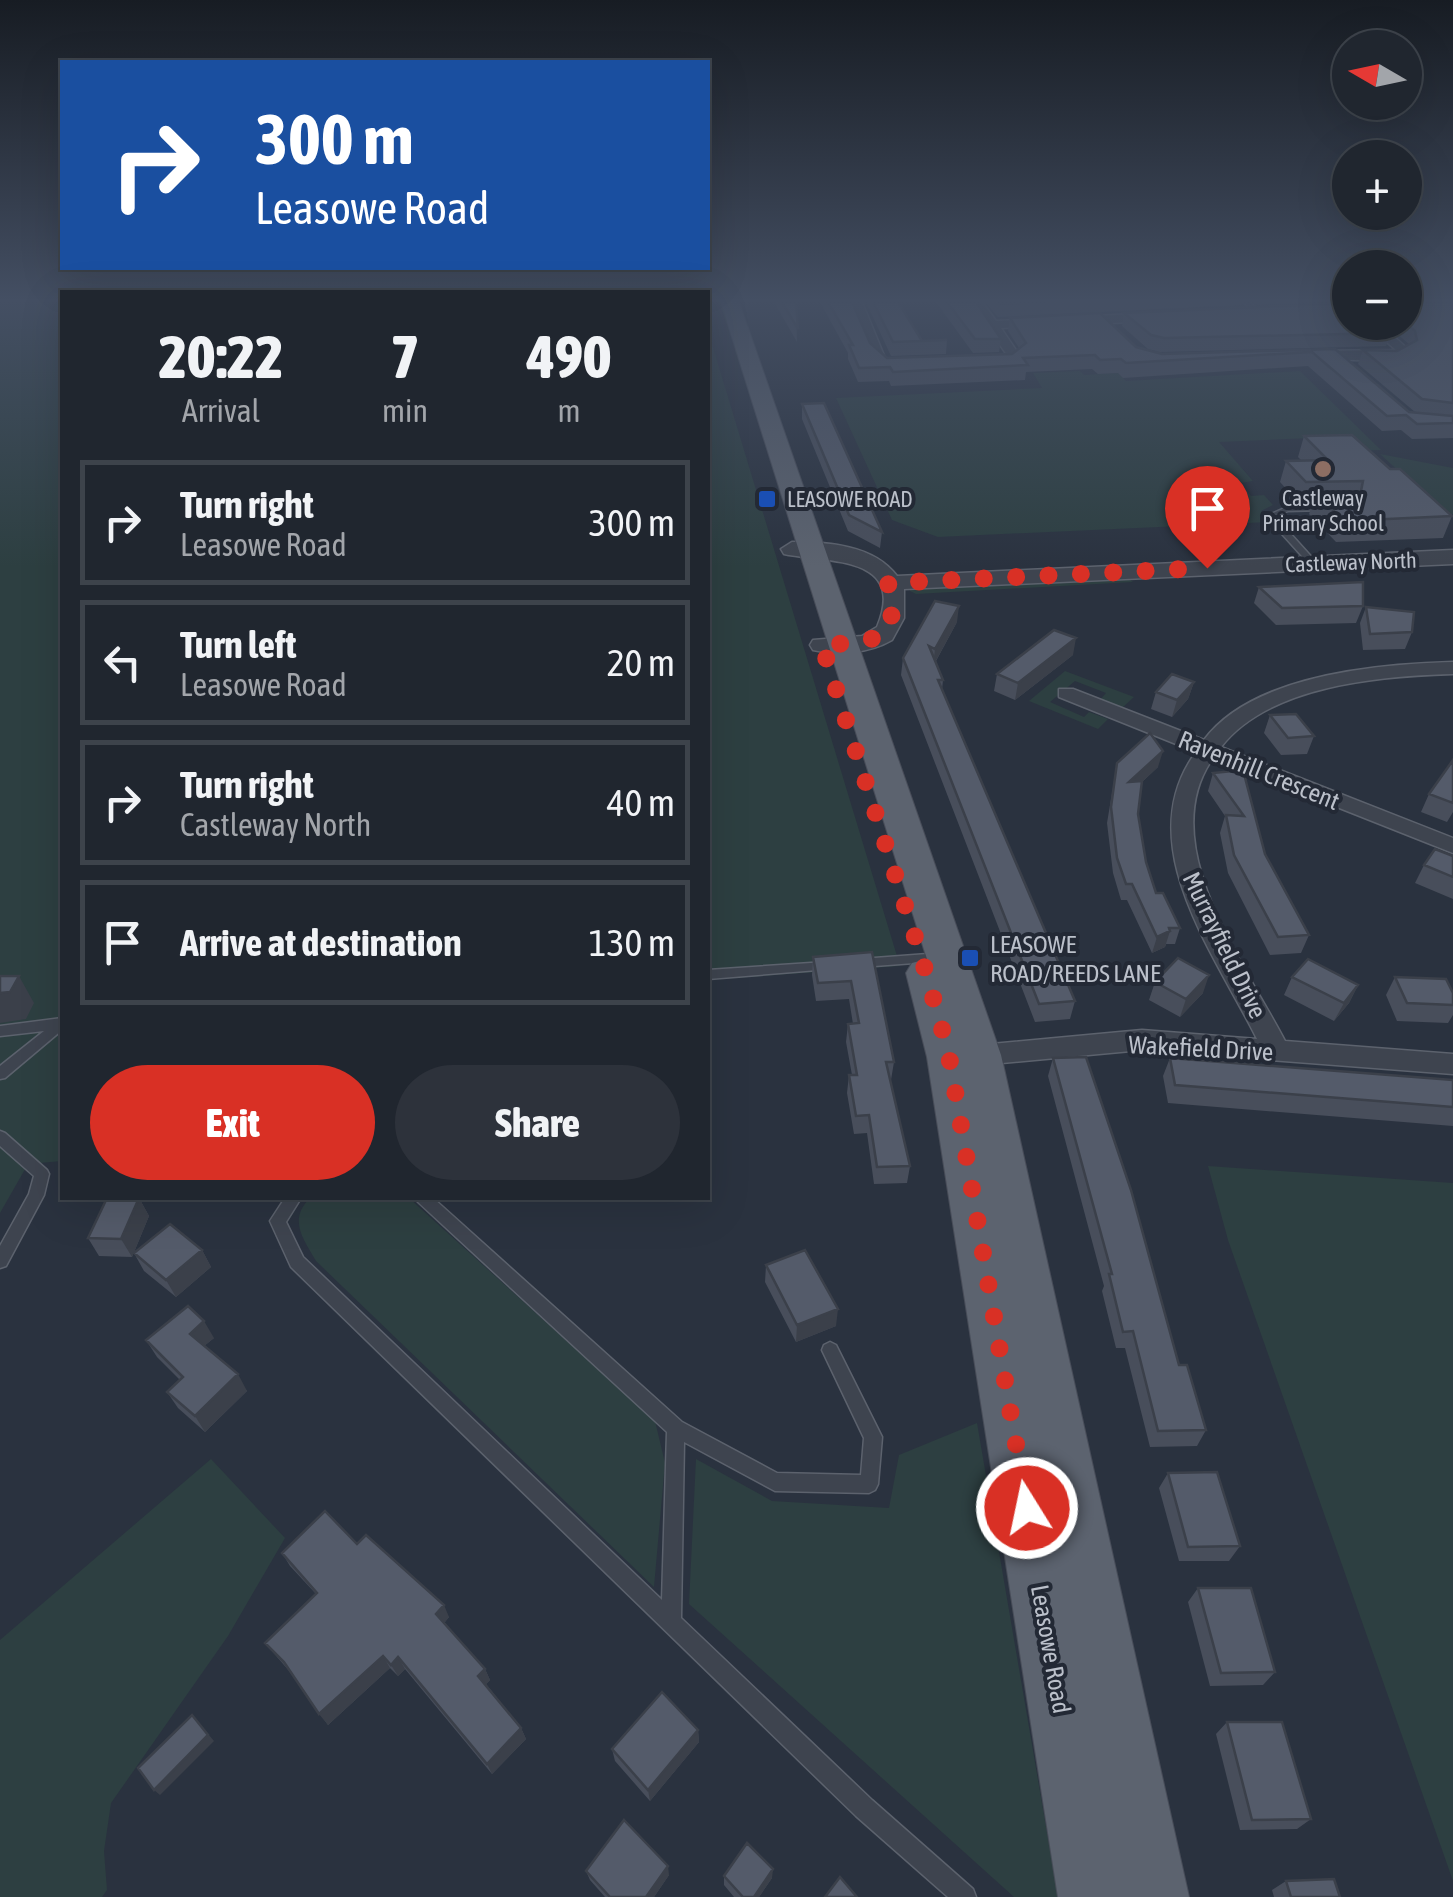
<!DOCTYPE html>
<html lang="en">
<head>
<meta charset="utf-8">
<style>
  :root { --surface:#20262f; --page:#2d323b; --text:#f1f3f6; --muted:#a2a5aa; --line:#3d434b; --accent:#d93025 }
  body { margin:0; font-family:"Asap Condensed",sans-serif; background:var(--page); color:var(--text); height:100vh; display:flex; flex-direction:column; font-size:38px; white-space:nowrap }
  * { box-sizing:border-box; margin:0 }
  p { font-size:32px; color:var(--muted) }
  .icon { flex:none; width:55px; height:55px; fill:none; stroke:currentColor; stroke-width:2; stroke-linecap:round; stroke-linejoin:round }
  .map { position:relative; flex:1; overflow:hidden }
  .details { position:absolute; left:60px; top:290px; width:650px; height:910px; display:flex; flex-direction:column; background:var(--surface); border-radius:0px; box-shadow:0 10px 40px #0002,0 0 0 2px var(--line) }
  .details>* { flex:none }
  .banner { position:absolute; left:60px; top:60px; width:650px; height:210px; border-radius:0px; box-shadow:0 10px 40px #0002,0 0 0 2px var(--line); background:#1a4fa0; color:#fff; overflow:hidden }
  .needle { width:65px; rotate:279deg }
  .tools { position:absolute; left:1332px; top:30px; display:grid; gap:20px }
  .tools a { display:grid; place-items:center; width:90px; height:90px; border-radius:50%; background:var(--surface); box-shadow:0 10px 40px #0002,0 0 0 2px var(--line); font-size:50px }
  .pin { position:absolute; display:grid; place-items:center; width:85px; height:85px; color:#fff; margin:-102px -42px; border-radius:50% 50% 50% 0; rotate:-45deg; box-shadow:0 0 10px #0007 }
  .pin .icon { rotate:45deg }
  .me { position:absolute; width:110px; margin:-55px; rotate:350deg; stroke-linejoin:round; filter:drop-shadow(0 0 8px #0008) }
  .turn { display:flex; align-items:center; gap:35px; height:210px; padding:0 30px; font-size:45px }
  .turn .icon { width:130px; height:130px; stroke-width:2.5 }
  .turn b { display:block; font-size:70px; line-height:85px }
  .eta { display:flex; justify-content:space-evenly; align-items:center; height:170px; text-align:center }
  .eta b { font-size:60px; font-weight:800; line-height:70px }
  .primary-button { display:flex; gap:20px; margin-top:auto; padding:20px 30px }
  .primary-button a { flex:1; height:115px; border-radius:60px; background:var(--accent); color:#fff; font-size:40px; font-weight:800; line-height:115px; text-align:center }
  .primary-button a+a { background:var(--page); color:var(--text) }
  ul { padding:0; list-style:none }
  li { display:flex; align-items:center; gap:30px; height:125px; margin:0 20px 15px; padding:0 10px; border:5px solid var(--line); border-radius:0px }
  li div { flex:1 }
  li b { display:block; font-size:38px }
  li em { font-style:normal }
  .map>svg:first-child { display:block }
  .green { fill:#2d3f41 }
  .lines { fill:none; stroke-linecap:round; stroke-linejoin:round }
  .service-casing { stroke:#5c626d; stroke-width:3 }
  .minor-casing { stroke:#5c626d; stroke-width:3 }
  .tertiary-casing { stroke:#5c626d; stroke-width:3 }
  .primary-casing { stroke:#484d59; stroke-width:2 }
  .service { fill:#3e444f; fill-rule:evenodd }
  .minor { fill:#3e444f; fill-rule:evenodd }
  .tertiary { fill:#3e444f; fill-rule:evenodd }
  .primary { fill:#5c636f; fill-rule:evenodd }
  .wall { fill:#484e5b }
  .shaded-wall { fill:#3b404a }
  .building { fill:#545b6a; stroke:#3b404a; stroke-width:2.5 }
  .route { stroke:#d93025; stroke-width:18; stroke-dasharray:0 32.4 }
  .education-dot { fill:#8d6e63; stroke:#232935; stroke-width:4 }
  .transit-dot { fill:#1a4fb4; stroke:#232935; stroke-width:4 }
  .labels { text-anchor:middle; dominant-baseline:central; stroke-width:8; stroke-linejoin:round; paint-order:stroke }
  .far-poi-label { font-size:22px; fill:#bbc0ca; stroke:#232935 }
  .far-street-label { font-size:22px; fill:#bbc0ca; stroke:#232935 }
  .street-label { font-size:25px; fill:#bbc0ca; stroke:#232935 }
  .poi-label { font-size:25px; fill:#bbc0ca; stroke:#232935; text-anchor:start }
</style>
</head>
<body>
<div class="map">
<svg width="1453" height="1897" viewBox="0 0 1453 1897">
  <rect width="100%" height="100%" fill="#2a323f"/>
  <path class="green" d="M0,302H62V1161L28,1164L0,1213Z
    M708,331L900,966L708,980Z
    M1080,371L1084,375L1118,373L1126,381L1300,371L1381,450L1350,451L1334,437L1219,442L1253,481L1240,483L1251,496L1264,495L1273,505L1261,511L1269,522L938,537L892,520L836,398L1042,388L1033,373Z
    M1380,454L1453,468V514L1429,515L1415,486Z
    M1125,576L1133,582L916,594L910,591V587Z
    M1065,671L1134,697L1122,708L1100,700L1106,693L1075,681L1050,702L1084,717L1089,712L1108,719L1098,729L1029,701Z
    M1208,1166L1453,1183V1881L1228,1240Z
    M310,1198H409L655,1421L665,1463L654,1587L316,1261C303,1238 288,1220 310,1198Z
    M977,1423L1058,1897H1014L689,1604L696,1459L772,1501L889,1508L899,1455Z
    M211,1459L285,1538L228,1636L111,1803L104,1851L107,1890L102,1897H0V1640Z"/>
  <g class="lines">
    <g class="service-casing">
      <path id="service" d="M1243,302H1249L1261,312L1256,313Z
        M1326,506L1327,508L1323,510L1288,511L1279,515L1280,522L1317,563L1313,566L1310,565L1273,524L1271,514L1287,507Z
        M941,953L947,957L941,961L861,967L855,963L861,959Z
        M826,962L832,966L830,969L708,979V970Z
        M62,1018V1030L5,1078L0,1079V1066L44,1031L0,1036V1026Z
        M0,1131L5,1133L47,1170L49,1174L44,1195L6,1266L0,1268V1246L29,1194L34,1176L0,1146Z
        M285,1198H301L286,1222L303,1257L662,1600L667,1432L418,1202L416,1198H433L682,1422L777,1473L861,1475L864,1438L822,1350L824,1345L830,1342L836,1345L882,1437L878,1484L875,1490L869,1493L775,1491L684,1442L681,1618L872,1800L973,1889L976,1897H948L856,1816L291,1267L270,1221Z"/>
    </g>
    <g class="minor-casing">
      <path id="minor" d="M850,302H862L885,358L900,362V368L875,363Z
        M970,302H982L996,321L1155,313L1161,317L1155,321L1001,328L1020,356C1009,366 992,372 979,363L980,360L1007,355Z
        M1364,322H1378L1410,351L1392,361L1315,359L1309,355L1315,351L1396,350Z
        M1453,662V674C1381,676 1269,685 1221,747L1453,838V853L1213,758C1153,843 1245,964 1285,1041L1453,1054V1074L1142,1050L970,1066L960,1063L956,1056L960,1049L970,1046L1142,1030L1257,1039C1215,954 1129,843 1196,752L1059,697V689H1073L1204,740C1252,675 1379,664 1453,662Z"/>
    </g>
    <g class="tertiary-casing">
      <path id="tertiary" d="M792,542C828,542 874,545 897,576L1453,550V564L904,589V618L892,640C870,653 838,656 813,650L810,645L813,640L862,636L877,627C908,554 825,563 784,554L781,549Z"/>
    </g>
    <g class="primary-casing">
      <path id="primary" d="M721,302H739L1001,1055L1189,1897H1058L927,1057L906,973L912,963L927,959Z"/>
    </g>
    <use href="#service" class="service"/>
    <use href="#minor" class="minor"/>
    <use href="#tertiary" class="tertiary"/>
    <use href="#primary" class="primary"/>
  </g>
  <path class="wall" d="M774,302H796L797,342Z
    M820,302H852L870,343L887,358L1012,354L1019,348L1008,331L1010,318L1162,354L1335,349L1409,412H1415L1358,364L1363,350L1397,351L1409,344L1383,322H1405L1453,302V438L1412,439L1401,430L1382,431L1308,366L1123,378L1118,373L1098,374L1092,369L1026,372L1025,380L891,386L889,381L858,382L848,359V353Z
    M866,302H898L922,341L947,340L946,354L891,356Z
    M936,302H976L1001,339L999,352L973,353Z
    M985,302H1242L1241,305L998,317Z
    M1251,302H1321L1258,305Z
    M1124,313L1391,333L1386,346L1160,352L1148,349L1122,326Z
    M802,404L882,532L880,548L848,531L802,419Z
    M1304,436L1390,469L1452,516L1443,538L1336,542L1309,514L1313,503H1299L1280,482L1286,461H1302L1298,457Z
    M1259,587L1363,606L1356,623L1276,625L1254,603Z
    M1366,607L1412,632L1405,649L1363,650L1360,623Z
    M957,622L936,661L943,680L942,690L1075,1001L1070,1019L1035,1022L901,675L903,658Z
    M1073,655L1015,700L994,691L997,674Z
    M1194,682L1188,699L1172,717L1151,709L1156,692Z
    M1270,715L1314,736L1307,754L1281,755L1264,733Z
    M1453,760V812L1447,822L1421,812L1429,794Z
    M1117,763L1158,767L1142,782L1138,814L1146,862L1156,893L1180,928L1175,944H1166L1165,947L1152,953L1127,900H1121L1113,873L1107,823Z
    M1243,770L1265,854L1309,935L1301,953L1270,955L1228,873L1220,833L1225,816L1208,791L1213,773Z
    M1453,856V899L1415,883L1424,865Z
    M872,952L894,1062L891,1080H890L910,1166L907,1183L874,1184L867,1133L854,1134L847,1093L849,1075H852L846,1042L848,1024H853L849,999L816,1001L812,975L813,957Z
    M1292,977L1358,985L1349,1003L1334,1021L1284,995Z
    M1395,977L1453,993V1015L1448,1023L1397,1021L1386,995Z
    M1155,982L1203,993L1180,1017L1149,1000Z
    M1053,1058L1206,1430L1197,1446L1150,1447L1125,1348H1116L1102,1291L1104,1286L1048,1076Z
    M1170,1058L1453,1080V1126L1168,1103L1163,1076Z
    M139,1198L149,1216L132,1257L99,1256L88,1238Z
    M202,1250L211,1267L176,1297L144,1271L134,1253Z
    M766,1265L836,1326L796,1342L765,1282Z
    M214,1338L204,1346L247,1391L205,1432L178,1408L167,1392L180,1380L157,1357L146,1340Z
    M1168,1473L1240,1546L1229,1561H1179L1159,1488Z
    M357,1544L449,1617L444,1623L485,1669L490,1680L486,1684L521,1728L526,1739L492,1774L405,1669L398,1676L390,1668L328,1725L290,1672L265,1643L316,1594L290,1566L282,1553Z
    M1198,1588L1275,1672L1263,1685L1210,1686L1188,1602Z
    M1227,1722L1311,1819L1297,1829L1240,1830L1216,1734Z
    M698,1730L699,1742L650,1801L615,1761L612,1749Z
    M586,1871L669,1875L654,1897H605L590,1880Z
    M724,1876L772,1878L759,1897H734L724,1885Z
    M1286,1881L1340,1897H1274L1272,1890Z"/>
  <path class="shaded-wall" d="M959,606L957,622L933,666L935,649Z
    M1076,638L1073,655L1015,700L1018,683Z
    M1194,682L1188,699L1172,717L1177,700Z
    M1163,751L1158,767L1125,798L1129,782Z
    M1170,931L1165,947L1152,953L1157,937Z
    M1209,975L1203,993L1180,1017L1186,999Z
    M19,976L34,1003L26,1019L0,1023V993Z
    M1358,985L1349,1003L1334,1021L1344,1003Z
    M139,1198L149,1216L132,1257L121,1239Z
    M202,1250L211,1267L176,1297L166,1280Z
    M838,1309L836,1326L796,1342L797,1325Z
    M204,1321L214,1338L199,1350L190,1334Z
    M238,1374L247,1391L205,1432L195,1416Z
    M444,1605L449,1617L442,1626L436,1614Z
    M383,1656L390,1668L328,1725L319,1714Z
    M398,1657L405,1669L398,1676L391,1665Z
    M485,1669L490,1680L483,1687L478,1676Z
    M192,1715L214,1741L160,1795L154,1790Z
    M521,1728L526,1739L492,1774L487,1764Z
    M698,1730L699,1742L650,1801L648,1790Z
    M668,1866L669,1875L654,1897H646Z
    M773,1869L772,1878L759,1897H754Z"/>
  <path class="building" d="M782,302H796L798,329Z
    M828,302H852L870,343L887,358L1012,354L1026,343L1010,318L1100,313L1136,347L1162,354L1335,349L1409,412L1453,416V423L1417,424L1406,415L1387,416L1312,352L1126,363L1121,359L1100,360L1095,355L1023,358L1028,365L893,372L890,367L859,368L849,345H853Z
    M873,302H898L922,341L947,340L893,342Z
    M947,302H976L1001,339H975Z
    M998,302H1046L1000,304Z
    M1405,302H1453V403L1422,399L1363,350L1397,351L1417,340L1415,331L1404,322Z
    M1350,303V322H1380L1391,333L1164,338L1151,335L1124,313Z
    M824,403L882,532L849,515L802,404Z
    M1352,435L1390,469H1400L1452,516L1344,521L1316,493L1361,491L1363,481L1306,482L1286,461L1328,460L1304,436Z
    M1363,582V606L1282,608L1259,587Z
    M935,601L959,606L935,649L929,646L943,680H938L1075,1001L1039,1004L903,658Z
    M1366,607L1414,612L1412,632L1370,634Z
    M1054,630L1076,638L1018,683L997,674Z
    M1172,674L1194,682L1177,700L1156,692Z
    M1296,714L1314,736L1288,738L1270,715Z
    M1150,733L1163,751L1129,782L1142,781L1138,814L1146,862L1156,893H1163L1180,928H1169L1170,931L1157,937L1132,884H1126L1117,858L1111,807L1117,763Z
    M1453,760V803L1429,794Z
    M1243,770L1265,854L1309,935L1278,937L1234,855L1226,815L1244,816L1213,773Z
    M1435,849L1453,856V877L1424,865Z
    M872,952L894,1062H886L910,1166L877,1167L869,1115L856,1116L849,1075H857L848,1024L859,1023L851,981L818,983L813,957Z
    M1178,958L1209,975L1186,999L1155,982Z
    M1308,959L1358,985L1344,1003L1292,977Z
    M0,976H19L10,992L0,993Z
    M1395,977L1446,979L1453,993V1005L1407,1003Z
    M1086,1057L1131,1190L1179,1365H1187L1206,1430L1158,1431L1133,1331L1123,1332L1109,1274H1112L1053,1058Z
    M1170,1058L1453,1080V1107L1175,1085Z
    M107,1198H139L121,1239L88,1238Z
    M170,1224L202,1250L166,1280L134,1253Z
    M805,1250L838,1309L797,1325L766,1265Z
    M188,1306L204,1321L190,1334L238,1374L195,1416L167,1392L183,1377L146,1340Z
    M1217,1472L1240,1546L1188,1547L1168,1473Z
    M325,1511L357,1544L366,1535L444,1605L436,1614L485,1669L478,1676L521,1728L487,1764L398,1657L391,1665L383,1656L319,1714L284,1662L265,1643L317,1593L282,1553Z
    M1198,1588H1251L1275,1672L1221,1673Z
    M662,1692L698,1730L648,1790L612,1749Z
    M192,1715L208,1735L154,1790L138,1768Z
    M1227,1722H1282L1311,1819L1252,1820Z
    M624,1820L668,1866L646,1897H610L586,1871Z
    M747,1843L773,1869L754,1897H743L724,1876Z
    M840,1877L857,1897H825Z
    M1334,1879L1340,1897H1291L1286,1881Z"/>
  <linearGradient id="sky" x2="0" y2="1"><stop stop-color="#171c23"/><stop offset="0.53" stop-color="#444f63"/><stop offset="1" stop-color="#444f63" stop-opacity="0"/></linearGradient>
  <rect width="1453" height="567" fill="url(#sky)"/>
  <g class="lines">
    <path class="route" d="M1027,1508L948,1050L922,959L822,645L864,642L883,634L894,610L888,583L1207,568"/>
  </g>
  <circle class="education-dot" cx="1323" cy="469" r="10"/>
  <g class="transit-dot">
    <rect x="757" y="489" width="20" height="20" rx="5"/>
    <rect x="960" y="948" width="20" height="20" rx="5"/>
  </g>
  <g class="labels">
    <g class="far-poi-label">
      <text x="1323" y="498">Castleway<tspan x="1323" dy="25">Primary School</tspan></text>
      <text x="787" y="499" text-anchor="start">LEASOWE ROAD</text>
    </g>
    <g class="far-street-label">
      <text transform="translate(1351 562) rotate(-2)">Castleway North</text>
    </g>
    <g class="street-label">
      <text transform="translate(1259 770) rotate(22)">Ravenhill Crescent</text>
      <text transform="translate(1225 945) rotate(64)">Murrayfield Drive</text>
      <text transform="translate(1201 1048) rotate(3)">Wakefield Drive</text>
      <text transform="translate(1051 1649) rotate(80)">Leasowe Road</text>
    </g>
    <g class="poi-label">
      <text x="990" y="944">LEASOWE<tspan x="990" dy="29">ROAD/REEDS LANE</tspan></text>
    </g>
  </g>
</svg>
<div class="tools">
<a><svg class="needle" viewBox="-14 -14 28 28"><path d="M0-13l5 13h-10z" fill="#e53935"/><path d="M0 13l5-13h-10z" fill="#a2a5aa"/></svg></a>
<a>+</a>
<a>−</a>
</div>
<div class="pin" style="left:1207px;top:568px;background:#d93025"><svg class="icon" aria-label="arrive" viewBox="0 0 24 24"><path d="M6 21V4h12l-3 4 3 4H6"/></svg></div>
<svg class="me" style="left:1027px;top:1508px" viewBox="-20 -20 40 40"><circle r="17" fill="#d93025" stroke="#fff" stroke-width="3"/><path d="M0-11L8 9 0 5-8 9z" fill="#fff"/></svg>
<div class="banner">
<div class="turn"><svg class="icon" aria-label="right" viewBox="0 0 24 24"><path d="M7 20v-9h11M14 6l5 5-5 5"/></svg><div><b>300 m</b>Leasowe Road</div></div>
</div>
<section class="details">
<div class="eta">
<div><b>20:22</b><p>Arrival</p></div>
<div><b>7</b><p>min</p></div>
<div><b>490</b><p>m</p></div>
</div>
<ul>
<li><svg class="icon" aria-label="right" viewBox="0 0 24 24"><path d="M7 20v-9h11M14 6l5 5-5 5"/></svg><div><b>Turn right</b><p>Leasowe Road</p></div><em>300 m</em></li>
<li><svg class="icon" aria-label="left" viewBox="0 0 24 24"><path d="M17 20v-9H6M10 6l-5 5 5 5"/></svg><div><b>Turn left</b><p>Leasowe Road</p></div><em>20 m</em></li>
<li><svg class="icon" aria-label="right" viewBox="0 0 24 24"><path d="M7 20v-9h11M14 6l5 5-5 5"/></svg><div><b>Turn right</b><p>Castleway North</p></div><em>40 m</em></li>
<li><svg class="icon" aria-label="arrive" viewBox="0 0 24 24"><path d="M6 21V4h12l-3 4 3 4H6"/></svg><div><b>Arrive at destination</b></div><em>130 m</em></li>
</ul>
<div class="primary-button"><a>Exit</a><a>Share</a></div>
</section>
</div>
</body>
</html>
